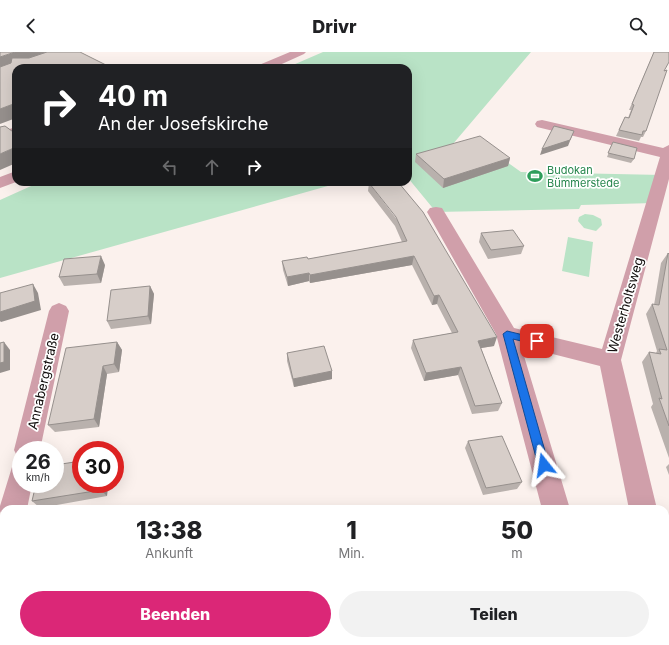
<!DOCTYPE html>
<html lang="de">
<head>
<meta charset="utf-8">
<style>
  :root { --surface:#fff; --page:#f2f2f2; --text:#202124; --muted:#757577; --accent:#db2777 }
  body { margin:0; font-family:Inter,sans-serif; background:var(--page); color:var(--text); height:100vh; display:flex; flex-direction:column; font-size:15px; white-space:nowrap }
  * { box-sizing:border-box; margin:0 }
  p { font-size:13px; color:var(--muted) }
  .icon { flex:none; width:22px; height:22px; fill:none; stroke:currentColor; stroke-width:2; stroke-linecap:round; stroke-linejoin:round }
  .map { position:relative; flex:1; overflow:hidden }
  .side { position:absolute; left:0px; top:453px; width:669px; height:140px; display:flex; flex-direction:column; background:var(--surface); border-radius:12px 12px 0 0; box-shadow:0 4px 16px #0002 }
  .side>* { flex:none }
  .top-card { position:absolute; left:12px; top:12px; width:400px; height:122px; border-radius:12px; box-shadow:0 4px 16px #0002; background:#202124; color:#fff; overflow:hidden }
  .speed { position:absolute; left:12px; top:389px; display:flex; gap:8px; font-size:20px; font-weight:700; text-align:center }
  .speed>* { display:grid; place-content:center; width:52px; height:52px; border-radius:50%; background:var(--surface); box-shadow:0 4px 16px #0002; line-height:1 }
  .speed small { font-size:10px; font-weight:400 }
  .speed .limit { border:6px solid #d22; background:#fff; color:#111 }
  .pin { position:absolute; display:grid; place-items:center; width:34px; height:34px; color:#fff; margin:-17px; border-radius:8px; box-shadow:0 2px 6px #0006 }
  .me { position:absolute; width:44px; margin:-22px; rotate:345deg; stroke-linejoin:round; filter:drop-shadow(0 0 3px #0008) }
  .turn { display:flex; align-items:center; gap:14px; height:84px; padding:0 20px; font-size:18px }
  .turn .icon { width:52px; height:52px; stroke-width:2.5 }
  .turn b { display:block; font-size:28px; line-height:34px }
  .lanes { display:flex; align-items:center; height:38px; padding:0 20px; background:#0003; justify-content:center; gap:20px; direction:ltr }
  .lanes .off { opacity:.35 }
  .eta { display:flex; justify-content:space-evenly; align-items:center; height:68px; text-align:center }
  .eta b { font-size:24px; font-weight:800; line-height:28px }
  .button { display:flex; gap:8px; margin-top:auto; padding:8px 20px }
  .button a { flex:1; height:46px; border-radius:24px; background:var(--accent); color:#fff; font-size:16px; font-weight:800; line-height:46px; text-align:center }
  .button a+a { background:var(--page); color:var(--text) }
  header { display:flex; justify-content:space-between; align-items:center; height:52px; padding:0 20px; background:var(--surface); font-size:18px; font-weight:800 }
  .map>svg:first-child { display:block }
  .green { fill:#b9e3c6 }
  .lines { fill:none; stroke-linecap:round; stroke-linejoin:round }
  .minor { fill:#d09faa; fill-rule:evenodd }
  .wall { fill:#b9b1ad }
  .shaded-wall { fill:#96908d }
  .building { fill:#d7cec9; stroke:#96908d }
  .route { fill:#1a73e8; stroke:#114b97 }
  .labels { text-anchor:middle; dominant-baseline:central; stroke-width:3.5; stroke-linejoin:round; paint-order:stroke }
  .far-leisure-label { font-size:11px; fill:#27864d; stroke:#fff; text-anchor:start }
  .street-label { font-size:13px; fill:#120e0d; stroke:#fff }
</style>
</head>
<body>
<header><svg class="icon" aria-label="back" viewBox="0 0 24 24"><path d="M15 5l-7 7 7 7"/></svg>Drivr<svg class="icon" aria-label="search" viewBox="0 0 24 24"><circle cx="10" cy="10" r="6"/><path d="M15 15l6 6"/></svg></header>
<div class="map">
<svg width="669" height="593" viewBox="0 0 669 593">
  <rect width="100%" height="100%" fill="#fbf1ed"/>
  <path class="green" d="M323,0H531L447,99L479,90L521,120L662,123L654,151L581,153L579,157L436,160L408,126V16H286Z
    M40,130H342L0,226V148Z
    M585,162L593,163L601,167L602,173L596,179L584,176L578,169L579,165Z
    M568,185L593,190L589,225L562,219Z"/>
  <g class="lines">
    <path class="minor" d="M290,0H306L304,2L273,16H257L259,13Z
      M542,68L663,96L669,93V127L621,308L657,457H629L600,314L521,294L570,457H542L496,282L427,160L430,156L436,155L442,156L514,276L602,297L660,105L537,75L535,72L537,69Z
      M16,75V84L0,89V80Z
      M16,119V130L0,136V125Z
      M59,251L66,254L69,259L40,398H21V407L18,406L14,398L49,259L52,254Z
      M21,412V432H32L27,457H4V467L0,459V454L12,415Z
      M4,484V529L0,531V486Z
      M665,541L669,543V593L658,589H665Z
      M534,589H581L579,593H533Z"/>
  </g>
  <path class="wall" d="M654,0L664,19L646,79L643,85H641L639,89L616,84L625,65L628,66L631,58H629Z
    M613,90L634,107L631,111L607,105Z
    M416,102L510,106L508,114L443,136L415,110Z
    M369,131L494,294L481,296L502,351L498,359L472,362L458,323L424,329L411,296L413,288L452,281L437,252L432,253L412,213L310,231L309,229L288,234L283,218L282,209L308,207L402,190L395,174L368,139Z
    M481,181L524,194L521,202L488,207L479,190Z
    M669,199V406L651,355L653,352L642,310L649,300L656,301L657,299L646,262L652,252L654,253L661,211L668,201L669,202Z
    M105,213L101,231L64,234L59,225Z
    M150,234L154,242L151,272L111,277L107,269Z
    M117,290L122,298L119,320L107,322L99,375L55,380L48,373Z
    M287,301L332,319V327L294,335L287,309Z
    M468,389L522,430L517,437L483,443L465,396Z
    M669,412V423L666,415Z
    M108,432L107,444L40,456L32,449Z"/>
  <path class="shaded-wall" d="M15,0H56L0,18V5Z
    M16,51V66L0,72V57Z
    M574,79L568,94L540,103L542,97Z
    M16,95V111L0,118V102Z
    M510,106L508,114L443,136L444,127Z
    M101,204L105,213L101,231L97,222Z
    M414,204L412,213L310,231V223Z
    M309,221V229L288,234L287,225Z
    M33,232L38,241L41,258L1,270L0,269V260Z
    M150,234L154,242L151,272L148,264Z
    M439,243L437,252L432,253L434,244Z
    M497,285L494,294L475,297L478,289Z
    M4,290L10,298V318L0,321V311Z
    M117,290L122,298L119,320L114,312Z
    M103,314L107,322L99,375L94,367Z
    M461,315L458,323L424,329L426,321Z
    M332,319V327L294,335L293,327Z
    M102,432H108L107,444L101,438Z
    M270,589H273V593H271Z"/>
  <path class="building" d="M0,0H15L0,5Z
    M47,0H80L108,14L104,16H16V51L0,57V15L11,11L12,6H29Z
    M654,0H669V10L664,19L667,18L646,79H643L642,83L619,78L625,65L629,66L634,53L632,52Z
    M5,74L16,82V95L0,102V75Z
    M554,74L574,79L570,88L542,97Z
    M480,84L510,106L444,127L416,102Z
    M613,90L637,96L634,107L608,101Z
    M372,130H398L423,160L497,285L478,289L502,351L475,354L461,315L426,321L413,288L458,280L439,243L434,244L414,204L310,223L309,221L287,225L282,209L307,205L308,207L407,189L396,165L369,131Z
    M513,178L524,194L491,198L481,181Z
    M668,201L669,202V374L659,346L662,347L649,300L661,302L659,297L667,298L652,252L659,253Z
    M101,204L97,222L59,225L64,207Z
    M33,232L35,249L0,260V241Z
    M150,234L148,264L107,269L111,238Z
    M4,290V310L0,311V291Z
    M117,290L114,312L103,314L94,367L48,373L66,296Z
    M324,294L332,319L293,327L287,301Z
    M502,384L522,430L486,436L468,389Z
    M81,409V432H102L101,438L32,449L36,432H55V413Z
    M189,589H270L271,593H189Z"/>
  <path class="route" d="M507,279L540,287L541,289L537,293L513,287L549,413L547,417L544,418L540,417L538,413L503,282Z"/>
  <defs>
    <g id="stadium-bare" transform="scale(1.2)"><path d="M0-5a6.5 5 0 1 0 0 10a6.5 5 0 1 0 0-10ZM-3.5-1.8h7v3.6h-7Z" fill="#2e9e5b" stroke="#fff" stroke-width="2.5" paint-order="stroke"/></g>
  </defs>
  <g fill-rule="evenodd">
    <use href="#stadium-bare" x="535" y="124"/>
  </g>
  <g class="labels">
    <g class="far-leisure-label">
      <text x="547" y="118">Budokan<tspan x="547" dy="13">Bümmerstede</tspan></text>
    </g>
    <g class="street-label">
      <text transform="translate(625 253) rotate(-74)">Westerholtsweg</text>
      <text transform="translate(43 329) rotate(-77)">Annabergstraße</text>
    </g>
  </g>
</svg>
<div class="speed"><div>26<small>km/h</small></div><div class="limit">30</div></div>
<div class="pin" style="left:537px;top:289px;background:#d93025"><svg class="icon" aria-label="arrive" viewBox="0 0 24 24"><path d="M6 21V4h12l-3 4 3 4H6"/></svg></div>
<svg class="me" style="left:544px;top:413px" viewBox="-20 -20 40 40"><path d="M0-17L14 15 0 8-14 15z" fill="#1a73e8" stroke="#fff" stroke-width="4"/></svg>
<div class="top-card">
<div class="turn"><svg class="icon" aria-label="right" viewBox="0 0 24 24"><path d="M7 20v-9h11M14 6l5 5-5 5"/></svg><div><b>40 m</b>An der Josefskirche</div></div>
<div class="lanes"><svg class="icon off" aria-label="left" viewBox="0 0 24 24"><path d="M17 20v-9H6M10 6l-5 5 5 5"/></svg><svg class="icon off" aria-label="ahead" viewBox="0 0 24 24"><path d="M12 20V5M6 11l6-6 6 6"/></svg><svg class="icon" aria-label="right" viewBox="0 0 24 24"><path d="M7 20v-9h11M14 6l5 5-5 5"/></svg></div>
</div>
<section class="side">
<div class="eta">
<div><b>13:38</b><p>Ankunft</p></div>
<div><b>1</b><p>Min.</p></div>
<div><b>50</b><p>m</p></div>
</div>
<div class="button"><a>Beenden</a><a>Teilen</a></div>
</section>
</div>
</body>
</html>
